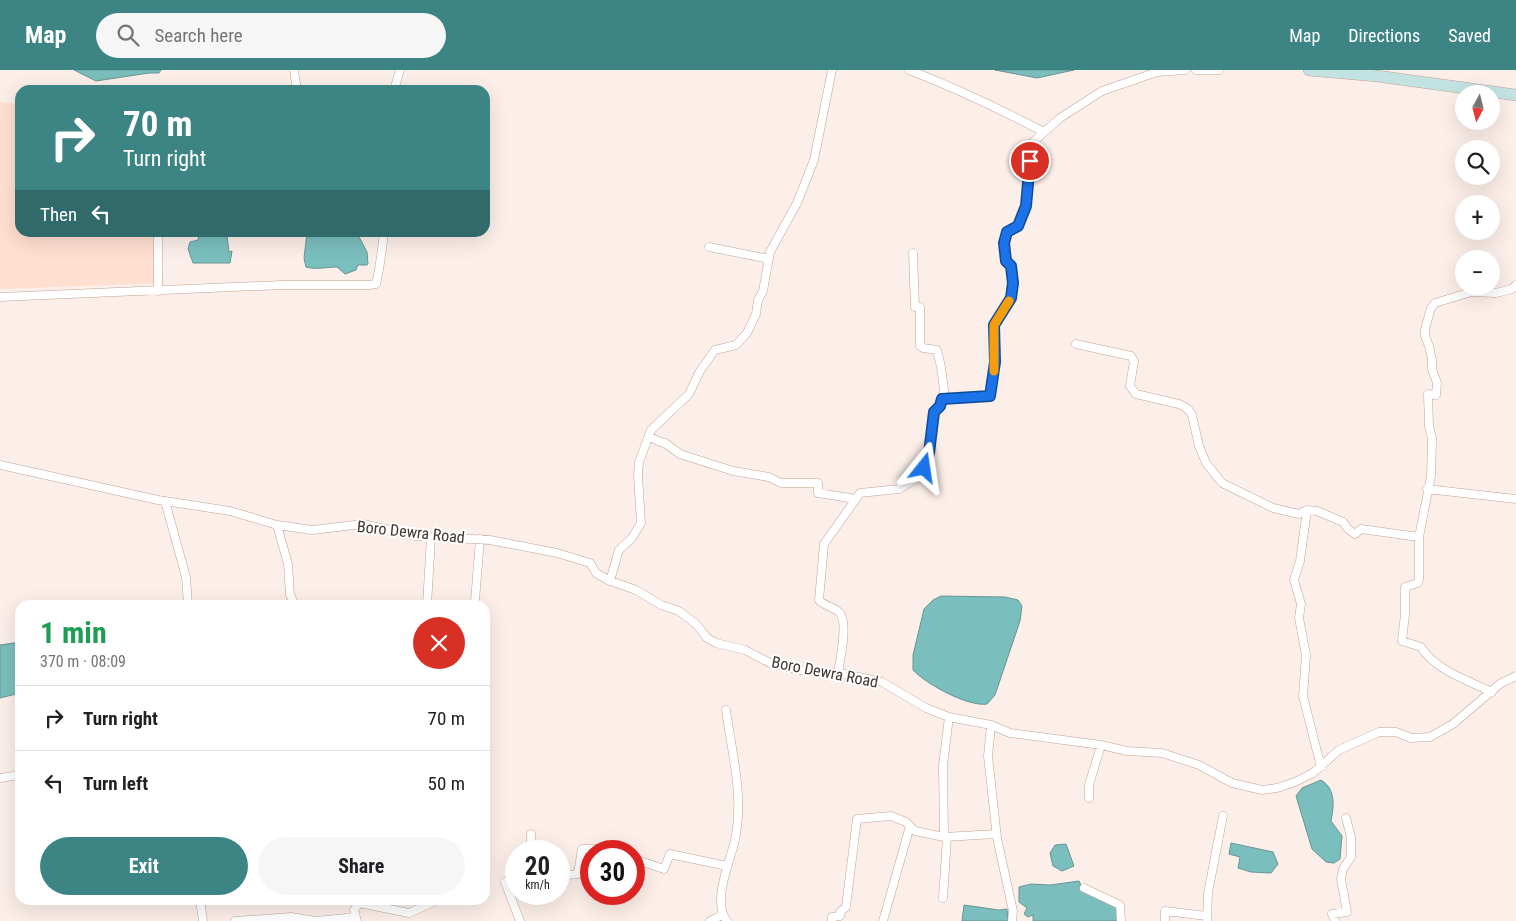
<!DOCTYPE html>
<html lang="en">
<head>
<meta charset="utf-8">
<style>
  :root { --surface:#fff; --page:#f6f6f6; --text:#202124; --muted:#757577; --line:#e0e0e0; --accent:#3d8585 }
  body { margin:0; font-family:"Roboto Condensed",sans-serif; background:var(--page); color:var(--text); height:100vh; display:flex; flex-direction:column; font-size:19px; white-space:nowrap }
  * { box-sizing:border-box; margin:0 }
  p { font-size:16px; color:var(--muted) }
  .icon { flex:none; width:28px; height:28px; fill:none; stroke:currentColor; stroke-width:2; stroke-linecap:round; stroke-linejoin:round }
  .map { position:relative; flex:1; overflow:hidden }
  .details { position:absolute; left:15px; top:530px; width:475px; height:305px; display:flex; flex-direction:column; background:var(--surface); border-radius:15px; box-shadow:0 5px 20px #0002 }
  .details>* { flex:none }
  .top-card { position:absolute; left:15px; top:15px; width:475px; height:152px; border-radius:15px; box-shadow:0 5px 20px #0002; background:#3d8585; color:#fff; overflow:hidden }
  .needle { width:32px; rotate:187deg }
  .fabs { position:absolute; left:1455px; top:15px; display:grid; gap:10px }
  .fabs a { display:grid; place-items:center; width:45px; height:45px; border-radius:50%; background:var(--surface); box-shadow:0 5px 20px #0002; font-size:25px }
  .speed { position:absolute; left:505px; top:770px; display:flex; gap:10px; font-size:25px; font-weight:700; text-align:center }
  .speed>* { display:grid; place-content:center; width:65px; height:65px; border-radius:50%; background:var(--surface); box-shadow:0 5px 20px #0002; line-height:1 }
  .speed small { font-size:12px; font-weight:400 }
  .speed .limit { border:8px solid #d22; background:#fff; color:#111 }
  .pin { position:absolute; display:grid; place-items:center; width:42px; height:42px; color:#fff; margin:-21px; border:2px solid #fff; border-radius:50%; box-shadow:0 1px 5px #0007 }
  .me { position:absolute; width:55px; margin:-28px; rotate:15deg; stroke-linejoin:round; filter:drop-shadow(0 0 4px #0008) }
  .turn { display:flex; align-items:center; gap:18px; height:105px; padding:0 25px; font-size:22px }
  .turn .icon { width:65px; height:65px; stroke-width:2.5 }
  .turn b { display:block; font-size:35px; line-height:42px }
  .then { display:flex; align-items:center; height:48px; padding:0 25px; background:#0003; gap:10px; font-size:19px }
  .round { display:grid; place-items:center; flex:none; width:52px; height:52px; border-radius:26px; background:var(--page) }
  .overview { display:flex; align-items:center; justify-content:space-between; height:85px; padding:0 25px }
  h1 { font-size:30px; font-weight:700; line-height:38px; color:#1e9e55 }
  .button { display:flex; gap:10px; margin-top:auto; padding:10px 25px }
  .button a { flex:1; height:58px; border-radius:30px; background:var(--accent); color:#fff; font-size:20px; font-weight:700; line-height:58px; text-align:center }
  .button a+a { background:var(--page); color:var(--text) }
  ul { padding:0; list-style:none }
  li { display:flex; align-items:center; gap:15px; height:65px; padding:0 25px; border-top:1px solid var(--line) }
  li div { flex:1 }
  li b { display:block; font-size:19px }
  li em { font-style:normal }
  header { display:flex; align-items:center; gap:30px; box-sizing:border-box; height:70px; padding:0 25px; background:var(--accent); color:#fff }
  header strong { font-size:24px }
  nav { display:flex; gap:28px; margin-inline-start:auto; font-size:18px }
  .search { width:350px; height:45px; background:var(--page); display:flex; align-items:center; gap:12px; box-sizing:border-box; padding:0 18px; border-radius:28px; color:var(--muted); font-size:19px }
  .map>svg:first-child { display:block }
  .built { fill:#ffdfd0 }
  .water { fill:#7abebe; stroke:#699593 }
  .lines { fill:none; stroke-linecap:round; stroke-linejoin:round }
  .street-casing { stroke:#c0a394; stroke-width:9 }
  .secondary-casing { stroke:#c0a394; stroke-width:12 }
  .street { stroke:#fff; stroke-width:8 }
  .secondary { stroke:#c3e3e3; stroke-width:11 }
  .route-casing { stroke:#114b97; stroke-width:12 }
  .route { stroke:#1a73e8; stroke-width:9 }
  .slow { stroke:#f59e0b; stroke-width:9 }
  .labels { text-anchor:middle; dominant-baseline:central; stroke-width:4; stroke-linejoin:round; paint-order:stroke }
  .street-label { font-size:16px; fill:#423630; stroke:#fff }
</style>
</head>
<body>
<header>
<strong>Map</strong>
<div class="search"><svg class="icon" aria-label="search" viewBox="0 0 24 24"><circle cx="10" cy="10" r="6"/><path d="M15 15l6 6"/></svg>Search here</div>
<nav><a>Map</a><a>Directions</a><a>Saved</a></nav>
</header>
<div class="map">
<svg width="1516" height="851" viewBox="0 0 1516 851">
  <rect width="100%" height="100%" fill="#fcefe9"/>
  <path class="built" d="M0,32L20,35V162L157,163L163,213L0,219Z"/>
  <path class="water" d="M74,0H161L159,3H149L96,11Z
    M995,0H1074L1037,8Z
    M199,163H229L227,166L229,182L232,181L230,193H193L188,179L190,172L198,170Z
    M307,163H357L367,182L368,194L367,195H358L356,200L345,204L337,197C326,197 317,200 306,197L304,188Z
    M941,526L1005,527L1018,530L1022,536L1020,551L995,625L987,634C968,637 926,614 913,600V585L924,539L933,530Z
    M20,572V623L0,628V575Z
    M1321,710C1336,719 1334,736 1331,751L1342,766L1340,789L1334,793L1326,792L1312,779L1296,726L1302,718Z
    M1231,773L1273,782L1278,794L1271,803L1251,802L1238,798L1240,787L1229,784Z
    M1066,774L1074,796L1062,801L1053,796L1050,783L1055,775Z
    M1079,811L1083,819L1118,836L1120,851H1033V845L1028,847L1024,844L1027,838L1019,832V817L1031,814L1050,815Z
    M964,835L999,840L1007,839L1008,851H962Z"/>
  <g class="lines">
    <g class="street-casing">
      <path id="street" d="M294,0L297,20
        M909,0C956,18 1000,39 1044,62
        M1196,0H1219
        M394,20L400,0
        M158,162V221
        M709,177L769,189
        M0,227L282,215H370L376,214C380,198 382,180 384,162
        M1076,274L1131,286L1134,291L1130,316L1136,324L1179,334L1188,339L1192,345L1199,376L1206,393L1222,413L1273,438L1299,444L1307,440L1317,441L1343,452L1348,459L1355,464L1361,459L1419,467V509L1418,513L1405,517V544L1402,571L1421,577C1435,600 1467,610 1492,622
        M941,329L990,326L995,292L994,255L1011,228L1013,213L1011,195L1006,191L1004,173L1007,161L1018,156L1026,136L1031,74L1060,48L1102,21L1157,2L1185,0
        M649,366L660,372L665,373L680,384L733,401L769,407L781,413H818V423L856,429L860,423L899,419L915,409L924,398L929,383L934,342L940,336L944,320L941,297L937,280L923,278L920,276V237H915L913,183
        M0,395L158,430L230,441L277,455L312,460L363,454L416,466L490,470L557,483L590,493L596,503L608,510L636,520L661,535L679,541L696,554L707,568L716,573L745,580L770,593L801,600L845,604L882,612L926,638L949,647L991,655L1010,663L1101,675L1127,681L1162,683L1199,695L1232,713L1262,720L1277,718L1295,712L1313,703L1339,680L1379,662H1396L1411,668L1430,667L1453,654L1501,613L1516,606
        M1427,419L1516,429
        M165,431L186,507L188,535
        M1307,440L1300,491L1294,510L1301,534L1299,548L1306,585L1303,626L1321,697
        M277,455L288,494L290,525L295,535
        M1419,467L1431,406L1432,369L1429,356L1428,324L1436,325L1437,313L1432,299V290L1429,276L1425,266V259L1431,238L1435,233L1471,222L1496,223L1512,219L1516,215
        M610,511L619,480L632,468L641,453L638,405L639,392L651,360L689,324L700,301L715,280L736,275L747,263L756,244L758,230L763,221L770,182L797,133L814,90L832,0
        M427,535L431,467
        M465,535L474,534L475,531L480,469
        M838,603C840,590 849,551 839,542C833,537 825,536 819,530L824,474L856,429
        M726,640C732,684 745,730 734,774C729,794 712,832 727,851
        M949,647L943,695L944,767L996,764
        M991,655L988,686L997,768L1013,841L1012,851
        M0,708L20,705
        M1089,728V715L1101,675
        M531,764V781
        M634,789L664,799L670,784L727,796
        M559,806L578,804L582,779H603L610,781
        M516,810L505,812L520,851
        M1084,818L1120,835L1121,851
        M943,828L947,767
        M200,830L203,851
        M235,851L291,847L316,851L356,847
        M357,851L354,840L359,833L409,843L438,830
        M710,851L722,845
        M832,851V847L840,846V842L846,837L857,749L891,746L906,752L915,761L944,767
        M883,851L910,756
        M1165,851V841L1207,846
        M1207,851L1208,823L1223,746
        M1335,851L1332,844L1347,842L1341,809L1343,799L1351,787V767L1346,748"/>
    </g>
    <g class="secondary-casing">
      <path id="secondary" d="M1309,0L1377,6L1516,25"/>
    </g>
    <use href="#street" class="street"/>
    <use href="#secondary" class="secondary"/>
  </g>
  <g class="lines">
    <g class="route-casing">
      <path id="route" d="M924,398L929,383L934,342L940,336L942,329L990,326L995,292L994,255L1011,228L1013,213L1011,196L1006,191L1004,173L1007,162L1018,156L1026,136L1030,91"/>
    </g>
    <use href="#route" class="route"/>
    <path class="slow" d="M994,301V255L1009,231"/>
  </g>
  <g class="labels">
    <g class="street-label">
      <text transform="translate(411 462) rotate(6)">Boro Dewra Road</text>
      <text transform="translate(825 602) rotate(11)">Boro Dewra Road</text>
    </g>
  </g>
</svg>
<div class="fabs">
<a><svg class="needle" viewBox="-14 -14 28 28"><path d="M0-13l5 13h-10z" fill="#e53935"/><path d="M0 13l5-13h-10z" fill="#757577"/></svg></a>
<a><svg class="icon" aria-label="search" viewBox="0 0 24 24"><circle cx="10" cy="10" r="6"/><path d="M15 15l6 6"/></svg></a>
<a>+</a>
<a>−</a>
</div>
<div class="speed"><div>20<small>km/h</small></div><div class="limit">30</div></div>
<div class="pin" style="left:1030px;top:91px;background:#d93025"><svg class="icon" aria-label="arrive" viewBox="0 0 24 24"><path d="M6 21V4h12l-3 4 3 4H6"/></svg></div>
<svg class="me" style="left:924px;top:398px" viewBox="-20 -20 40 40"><path d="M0-17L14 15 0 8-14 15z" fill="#1a73e8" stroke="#fff" stroke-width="4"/></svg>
<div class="top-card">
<div class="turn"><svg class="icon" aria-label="right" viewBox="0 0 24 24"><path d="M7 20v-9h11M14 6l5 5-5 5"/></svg><div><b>70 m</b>Turn right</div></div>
<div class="then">Then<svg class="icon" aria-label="left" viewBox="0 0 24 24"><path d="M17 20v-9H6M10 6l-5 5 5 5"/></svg></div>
</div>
<section class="details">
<div class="overview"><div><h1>1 min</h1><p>370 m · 08:09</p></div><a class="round" style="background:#d93025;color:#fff"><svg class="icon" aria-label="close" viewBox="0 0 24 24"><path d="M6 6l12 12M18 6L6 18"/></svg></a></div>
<ul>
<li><svg class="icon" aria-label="right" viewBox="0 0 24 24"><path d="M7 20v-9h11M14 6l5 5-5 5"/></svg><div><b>Turn right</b></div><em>70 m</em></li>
<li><svg class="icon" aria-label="left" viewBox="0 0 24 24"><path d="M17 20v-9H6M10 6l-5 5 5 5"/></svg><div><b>Turn left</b></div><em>50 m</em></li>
</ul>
<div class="button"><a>Exit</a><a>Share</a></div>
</section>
</div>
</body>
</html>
